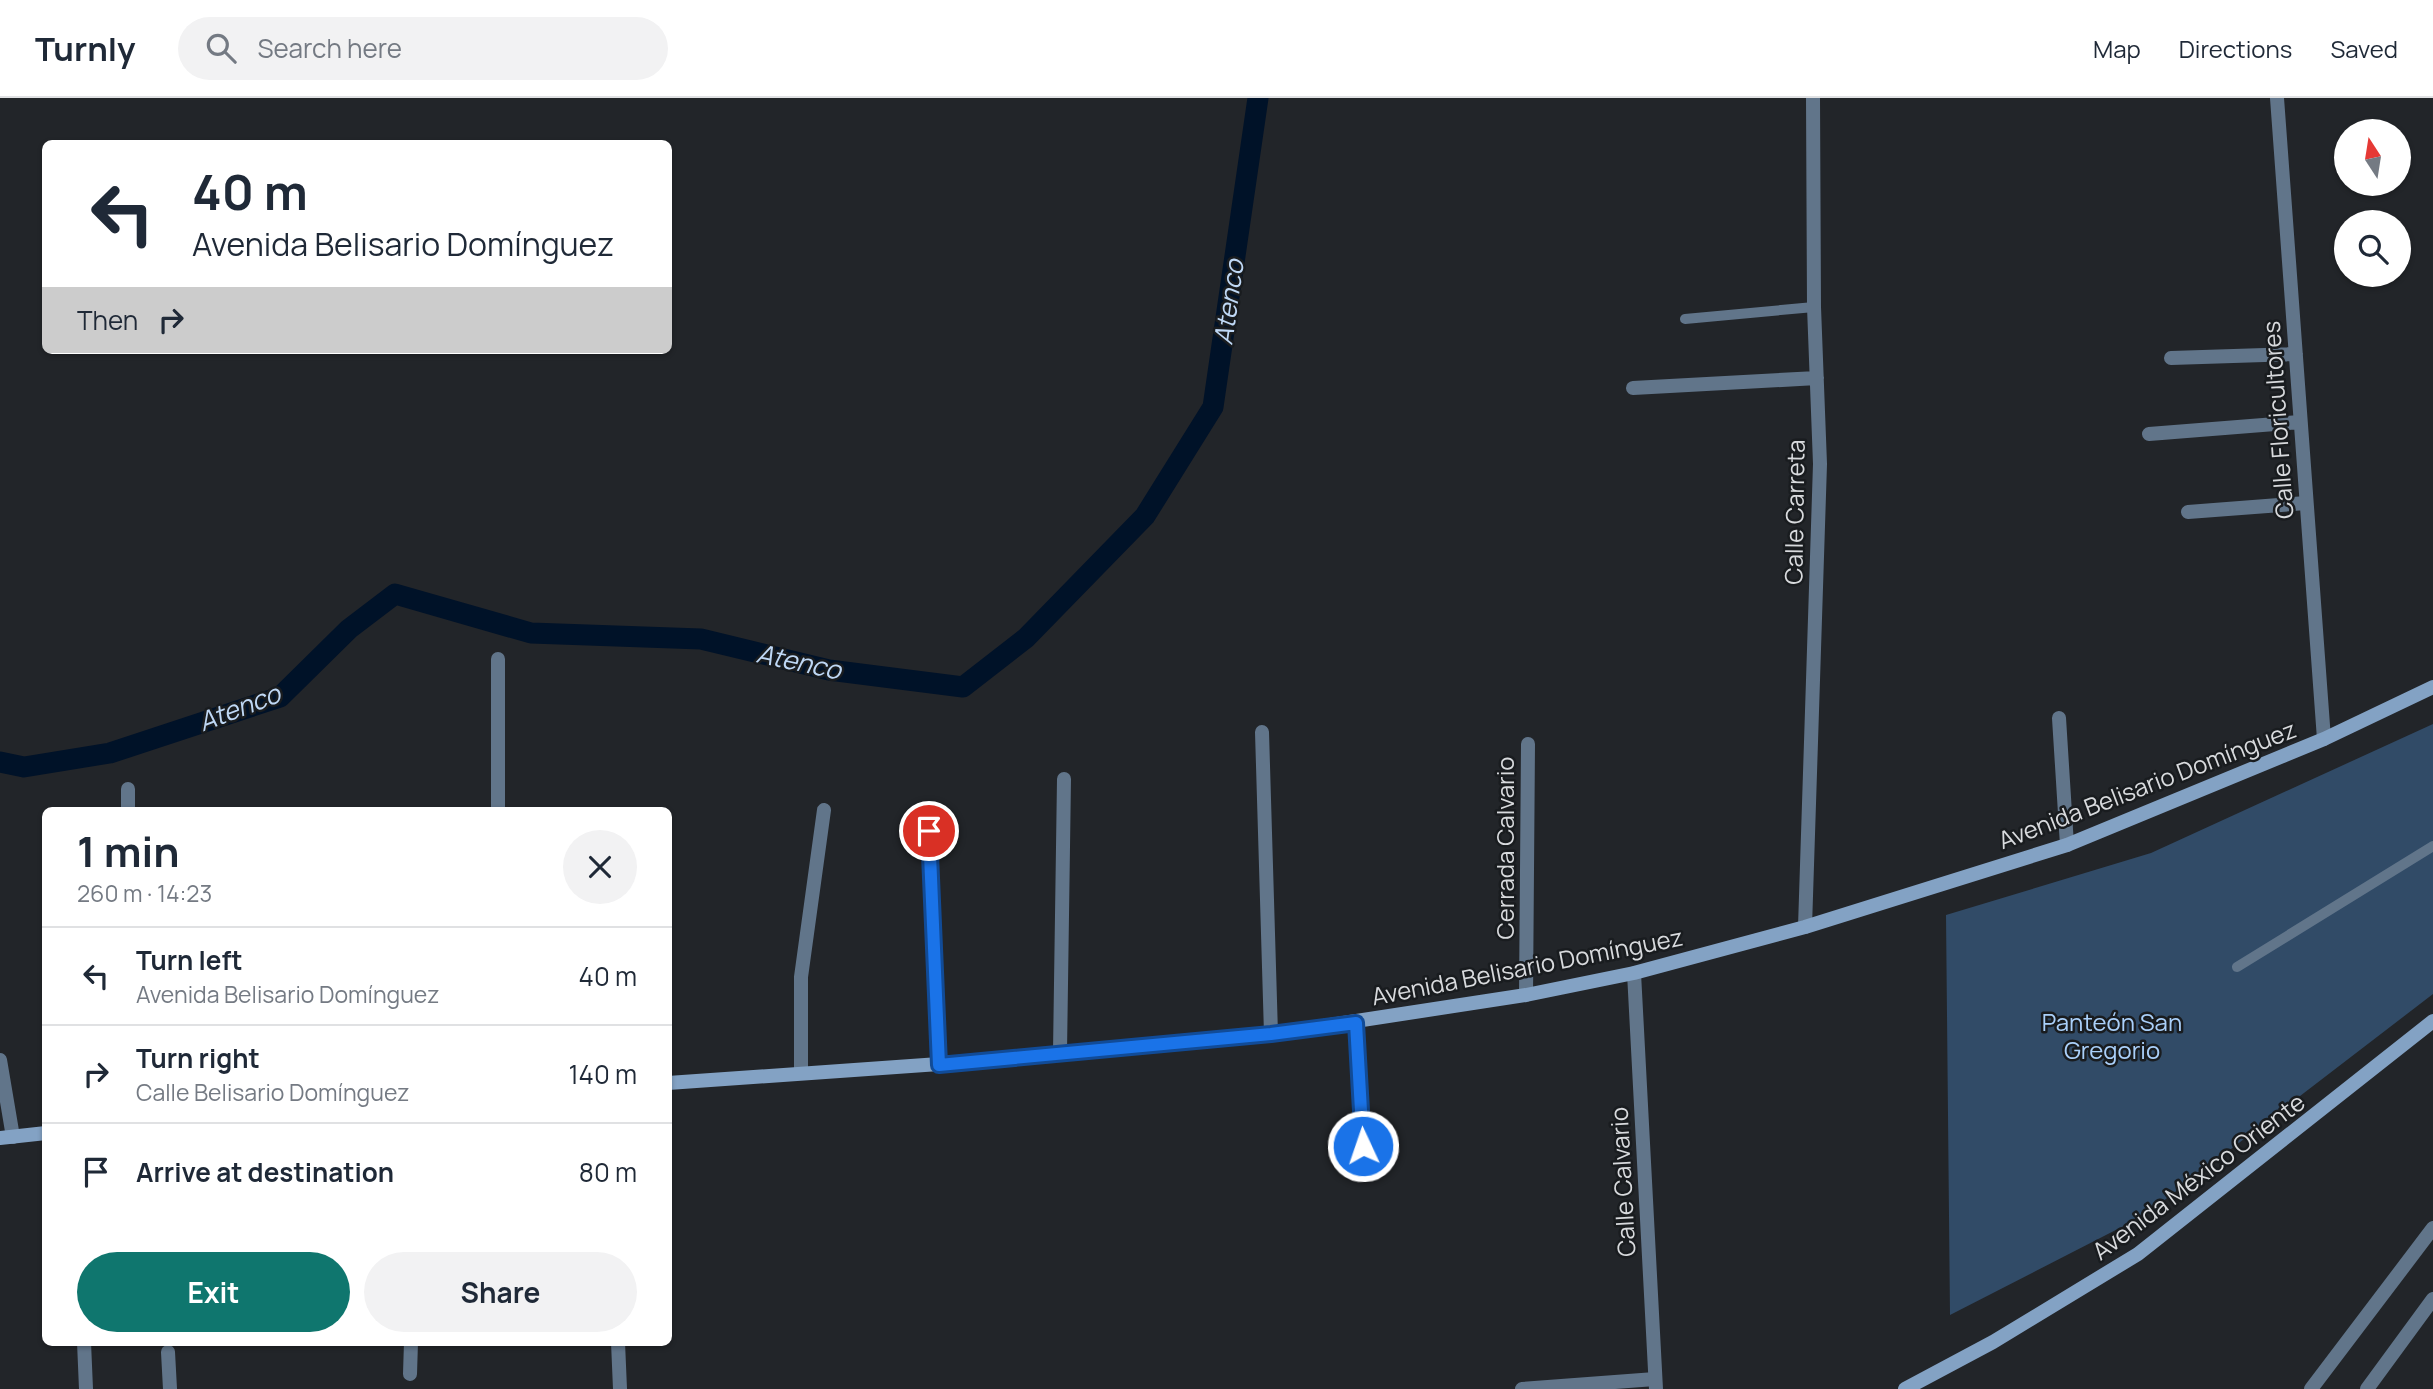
<!DOCTYPE html>
<html lang="en">
<head>
<meta charset="utf-8">
<style>
  :root { --surface:#fff; --page:#f2f2f3; --text:#1f2937; --muted:#747a83; --line:#e0e1e3; --accent:#0f766e }
  body { margin:0; font-family:Manrope,sans-serif; background:var(--page); color:var(--text); height:100vh; display:flex; flex-direction:column; font-size:26px; white-space:nowrap }
  * { box-sizing:border-box; margin:0 }
  p { font-size:23px; color:var(--muted) }
  .icon { flex:none; width:38px; height:38px; fill:none; stroke:currentColor; stroke-width:2; stroke-linecap:round; stroke-linejoin:round }
  .map { position:relative; flex:1; overflow:hidden }
  .side { position:absolute; left:42px; top:709px; width:630px; height:539px; display:flex; flex-direction:column; background:var(--surface); border-radius:10px; box-shadow:0 2px 5px #0004 }
  .side>* { flex:none }
  .banner { position:absolute; left:42px; top:42px; width:630px; height:214px; border-radius:10px; box-shadow:0 2px 5px #0004; background:#fff; color:var(--text); overflow:hidden }
  .needle { width:46px; rotate:348deg }
  .tools { position:absolute; left:2334px; top:21px; display:grid; gap:14px }
  .tools a { display:grid; place-items:center; width:77px; height:77px; border-radius:50%; background:var(--surface); box-shadow:0 2px 5px #0004; font-size:35px }
  .pin { position:absolute; display:grid; place-items:center; width:60px; height:60px; color:#fff; margin:-30px; border:4px solid #fff; border-radius:50%; box-shadow:0 2px 7px #0007 }
  .me { position:absolute; width:77px; margin:-38px; rotate:357deg; stroke-linejoin:round; filter:drop-shadow(0 0 5px #0008) }
  .turn { display:flex; align-items:center; gap:24px; height:147px; padding:0 35px; font-size:32px }
  .turn .icon { width:91px; height:91px; stroke-width:2.5 }
  .turn b { display:block; font-size:49px; line-height:60px }
  .then { display:flex; align-items:center; height:66px; padding:0 35px; background:#0003; gap:14px; font-size:26px }
  .round { display:grid; place-items:center; flex:none; width:74px; height:74px; border-radius:37px; background:var(--page) }
  .overview { display:flex; align-items:center; justify-content:space-between; height:119px; padding:0 35px }
  h1 { font-size:42px; font-weight:700; line-height:52px }
  .primary-button { display:flex; gap:14px; margin-top:auto; padding:14px 35px }
  .primary-button a { flex:1; height:80px; border-radius:42px; background:var(--accent); color:#fff; font-size:28px; font-weight:700; line-height:80px; text-align:center }
  .primary-button a+a { background:var(--page); color:var(--text) }
  ul { padding:0; list-style:none }
  li { display:flex; align-items:center; gap:21px; height:98px; padding:0 35px; border-top:2px solid var(--line) }
  li div { flex:1 }
  li b { display:block; font-size:26px }
  li em { font-style:normal }
  header { display:flex; align-items:center; gap:42px; box-sizing:border-box; height:98px; padding:0 35px; background:var(--surface); border-bottom:2px solid var(--line) }
  header strong { font-size:33px }
  nav { display:flex; gap:38px; margin-inline-start:auto; font-size:24px }
  .search { width:490px; height:63px; background:var(--page); display:flex; align-items:center; gap:18px; box-sizing:border-box; padding:0 24px; border-radius:38px; color:var(--muted); font-size:26px }
  .map>svg:first-child { display:block }
  .green { fill:#314b67 }
  .lines { fill:none; stroke-linecap:round; stroke-linejoin:round }
  .canal { stroke:#001228; stroke-width:21 }
  .service { stroke:#61758a; stroke-width:10 }
  .minor { stroke:#61758a; stroke-width:14 }
  .tertiary { stroke:#61758a; stroke-width:14 }
  .secondary { stroke:#83a2c4; stroke-width:14 }
  .route-casing { stroke:#114b97; stroke-width:18 }
  .route { stroke:#1a73e8; stroke-width:12 }
  .labels { text-anchor:middle; dominant-baseline:central; stroke-width:5; stroke-linejoin:round; paint-order:stroke }
  .street-label { font-size:24px; fill:#d8dadd; stroke:#191c1f }
  .park-label { font-size:24px; fill:#aad0fa; stroke:#191c1f }
  .water-label { font-size:26px; font-style:italic; fill:#bfd8f5; stroke:#191c1f }
</style>
</head>
<body>
<header>
<strong>Turnly</strong>
<div class="search"><svg class="icon" aria-label="search" viewBox="0 0 24 24"><circle cx="10" cy="10" r="6"/><path d="M15 15l6 6"/></svg>Search here</div>
<nav><a>Map</a><a>Directions</a><a>Saved</a></nav>
</header>
<div class="map">
<svg width="2433" height="1291" viewBox="0 0 2433 1291">
  <rect width="100%" height="100%" fill="#222529"/>
  <path class="green" d="M2433,626V896L2145,1117L1950,1217L1946,817L2151,755Z"/>
  <g class="lines">
    <path class="canal" d="M0,664L24,669L110,655L280,599L349,531L395,496L531,535L701,541L829,572L963,589L1026,540L1145,418L1213,309L1258,0"/>
    <path class="service" d="M1685,221L1814,209
      M2237,869L2433,748"/>
    <path class="minor" d="M2277,0L2324,641
      M2171,260L2296,256
      M1633,290L1817,280
      M2149,336L2300,324
      M2188,414L2306,405
      M498,561V712
      M2059,620L2067,747
      M1262,634L1271,936
      M128,691V712
      M928,733L939,966
      M1805,829L1820,366L1814,209L1813,0
      M1526,897L1528,646
      M1356,924L1364,1072
      M1060,954L1064,681
      M0,962L13,1039
      M801,975V879L824,712
      M84,1244L86,1291
      M618,1244L620,1291
      M168,1254L170,1291
      M410,1276L411,1244
      M1522,1291L1655,1281"/>
    <path class="tertiary" d="M1634,875L1656,1291
      M2311,1291L2433,1130
      M2367,1291L2433,1201"/>
    <path class="secondary" d="M668,985L939,966L1271,936L1526,897L1634,875L1805,829L2067,747L2324,641L2433,589
      M0,1040L46,1035
      M1905,1291L1993,1244L2138,1156L2433,923"/>
  </g>
  <g class="lines">
    <g class="route-casing">
      <path id="route" d="M929,733L939,967L1271,936L1356,925L1363,1048"/>
    </g>
    <use href="#route" class="route"/>
  </g>
  <g class="labels">
    <g class="street-label">
      <text transform="translate(2277 322) rotate(-94)">Calle Floricultores</text>
      <text transform="translate(1794 414) rotate(-89)">Calle Carreta</text>
      <text transform="translate(2147 686) rotate(-21)">Avenida Belisario Domínguez</text>
      <text transform="translate(1504 750) rotate(-90)">Cerrada Calvario</text>
      <text transform="translate(1527 868) rotate(-11)">Avenida Belisario Domínguez</text>
      <text transform="translate(2198 1078) rotate(-37)">Avenida México Oriente</text>
      <text transform="translate(1622 1084) rotate(-93)">Calle Calvario</text>
    </g>
    <g class="park-label">
      <text x="2112" y="923">Panteón San<tspan x="2112" dy="28">Gregorio</tspan></text>
    </g>
    <g class="water-label">
      <text transform="translate(1228 204) rotate(-82)">Atenco</text>
      <text transform="translate(799 563) rotate(12)">Atenco</text>
      <text transform="translate(239 609) rotate(-21)">Atenco</text>
    </g>
  </g>
</svg>
<div class="tools">
<a><svg class="needle" viewBox="-14 -14 28 28"><path d="M0-13l5 13h-10z" fill="#e53935"/><path d="M0 13l5-13h-10z" fill="#747a83"/></svg></a>
<a><svg class="icon" aria-label="search" viewBox="0 0 24 24"><circle cx="10" cy="10" r="6"/><path d="M15 15l6 6"/></svg></a>
</div>
<div class="pin" style="left:929px;top:733px;background:#d93025"><svg class="icon" aria-label="arrive" viewBox="0 0 24 24"><path d="M6 21V4h12l-3 4 3 4H6"/></svg></div>
<svg class="me" style="left:1363px;top:1048px" viewBox="-20 -20 40 40"><circle r="17" fill="#1a73e8" stroke="#fff" stroke-width="3"/><path d="M0-11L8 9 0 5-8 9z" fill="#fff"/></svg>
<div class="banner">
<div class="turn"><svg class="icon" aria-label="left" viewBox="0 0 24 24"><path d="M17 20v-9H6M10 6l-5 5 5 5"/></svg><div><b>40 m</b>Avenida Belisario Domínguez</div></div>
<div class="then">Then<svg class="icon" aria-label="right" viewBox="0 0 24 24"><path d="M7 20v-9h11M14 6l5 5-5 5"/></svg></div>
</div>
<section class="side">
<div class="overview"><div><h1>1 min</h1><p>260 m · 14:23</p></div><a class="round"><svg class="icon" aria-label="close" viewBox="0 0 24 24"><path d="M6 6l12 12M18 6L6 18"/></svg></a></div>
<ul>
<li><svg class="icon" aria-label="left" viewBox="0 0 24 24"><path d="M17 20v-9H6M10 6l-5 5 5 5"/></svg><div><b>Turn left</b><p>Avenida Belisario Domínguez</p></div><em>40 m</em></li>
<li><svg class="icon" aria-label="right" viewBox="0 0 24 24"><path d="M7 20v-9h11M14 6l5 5-5 5"/></svg><div><b>Turn right</b><p>Calle Belisario Domínguez</p></div><em>140 m</em></li>
<li><svg class="icon" aria-label="arrive" viewBox="0 0 24 24"><path d="M6 21V4h12l-3 4 3 4H6"/></svg><div><b>Arrive at destination</b></div><em>80 m</em></li>
</ul>
<div class="primary-button"><a>Exit</a><a>Share</a></div>
</section>
</div>
</body>
</html>
